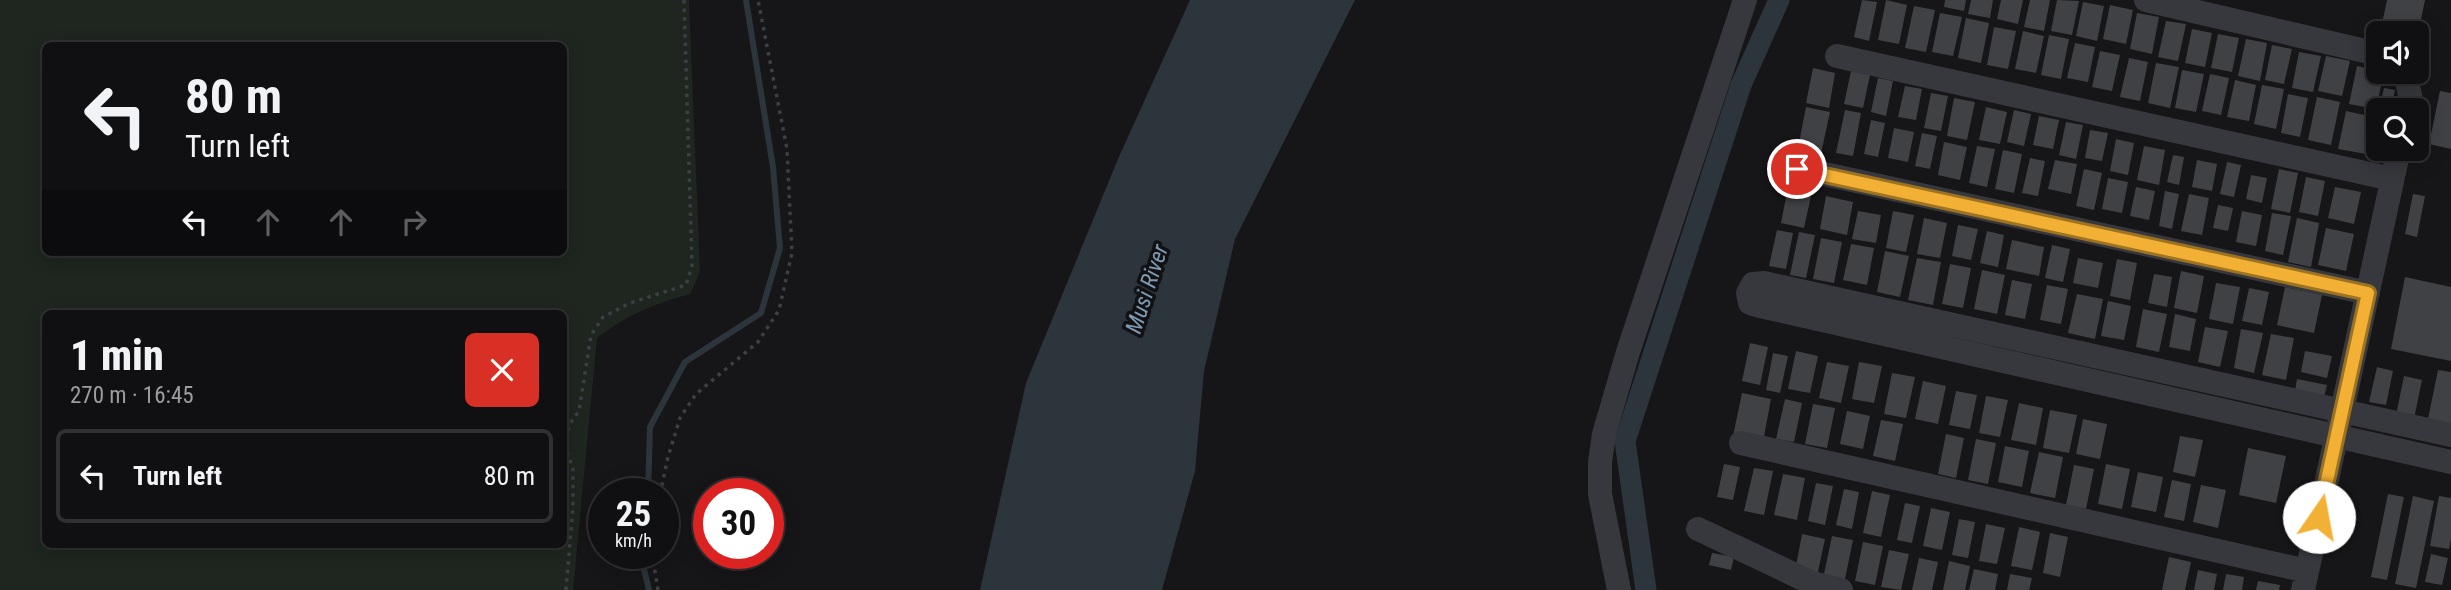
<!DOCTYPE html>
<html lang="en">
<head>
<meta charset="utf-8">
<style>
  :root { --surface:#101012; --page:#19191b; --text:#f1f3f6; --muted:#9c9d9f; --line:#303032 }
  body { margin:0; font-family:"Roboto Condensed",sans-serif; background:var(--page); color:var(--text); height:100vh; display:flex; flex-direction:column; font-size:26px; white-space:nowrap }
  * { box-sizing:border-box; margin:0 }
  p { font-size:23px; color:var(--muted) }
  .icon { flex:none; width:38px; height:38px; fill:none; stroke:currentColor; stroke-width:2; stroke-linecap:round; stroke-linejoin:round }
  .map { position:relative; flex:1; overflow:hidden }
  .panel { position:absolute; left:42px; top:310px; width:525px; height:238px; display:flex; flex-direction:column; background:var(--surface); border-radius:10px; box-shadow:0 4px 18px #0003,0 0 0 2px var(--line) }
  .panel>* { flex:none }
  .top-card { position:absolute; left:42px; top:42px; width:525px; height:214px; border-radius:10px; box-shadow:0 4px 18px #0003,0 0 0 2px var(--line); background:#101012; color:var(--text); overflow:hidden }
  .fabs { position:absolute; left:2366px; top:21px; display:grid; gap:14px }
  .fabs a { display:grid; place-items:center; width:63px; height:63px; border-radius:10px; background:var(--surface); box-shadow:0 4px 18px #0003,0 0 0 2px var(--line); font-size:35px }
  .speed { position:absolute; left:588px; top:478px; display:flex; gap:14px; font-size:35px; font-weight:700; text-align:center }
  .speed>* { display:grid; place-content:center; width:91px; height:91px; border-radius:50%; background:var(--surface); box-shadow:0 4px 18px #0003,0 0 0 2px var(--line); line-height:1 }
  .speed small { font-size:18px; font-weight:400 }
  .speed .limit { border:10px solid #d22; background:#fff; color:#111 }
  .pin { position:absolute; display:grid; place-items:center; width:60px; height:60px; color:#fff; margin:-30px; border:4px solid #fff; border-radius:50%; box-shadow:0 2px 7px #0007 }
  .me { position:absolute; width:77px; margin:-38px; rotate:12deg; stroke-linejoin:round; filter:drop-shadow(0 0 5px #0008) }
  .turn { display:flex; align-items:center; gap:24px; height:147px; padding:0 28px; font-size:32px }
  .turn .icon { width:91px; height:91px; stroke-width:2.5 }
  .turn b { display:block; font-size:49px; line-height:60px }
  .lanes { display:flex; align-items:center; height:66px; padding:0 28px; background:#0003; justify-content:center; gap:35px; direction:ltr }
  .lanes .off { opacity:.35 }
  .round { display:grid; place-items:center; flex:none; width:74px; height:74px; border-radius:10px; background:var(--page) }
  .summary { display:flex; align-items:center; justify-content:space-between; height:119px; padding:0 28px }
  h1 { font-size:42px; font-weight:800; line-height:52px }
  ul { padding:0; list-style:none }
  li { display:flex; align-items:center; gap:21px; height:94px; margin:0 14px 10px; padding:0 14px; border:4px solid var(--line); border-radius:10px }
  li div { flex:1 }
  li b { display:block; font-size:26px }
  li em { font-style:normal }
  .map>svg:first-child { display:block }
  .green { fill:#1e261f; fill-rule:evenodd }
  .water { fill:#2c353c }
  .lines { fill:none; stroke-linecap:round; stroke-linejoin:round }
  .stream { stroke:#2c353c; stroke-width:6 }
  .canal { stroke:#2c353c; stroke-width:21 }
  .building { fill:#404145 }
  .path { stroke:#3d3f44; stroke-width:3.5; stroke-dasharray:3.5 5; stroke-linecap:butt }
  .street { stroke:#37383d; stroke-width:24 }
  .route-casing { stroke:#9d7322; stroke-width:18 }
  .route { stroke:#f2b134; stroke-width:12 }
  .labels { text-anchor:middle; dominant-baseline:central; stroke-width:7; stroke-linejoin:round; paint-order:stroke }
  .water-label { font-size:23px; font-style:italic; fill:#7f9bb3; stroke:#111113 }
</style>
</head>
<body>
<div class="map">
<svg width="2451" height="590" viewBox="0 0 2451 590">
  <rect width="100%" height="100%" fill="#161618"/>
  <path class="green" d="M0,0H689L700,272L690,294C651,305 629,314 597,338L573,590H0ZM46,46H564V252H46ZM46,313H564V544H46Z"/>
  <path class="water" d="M1190,0H1355L1235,239L1204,371L1195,471L1162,590H980L1026,383L1118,159Z"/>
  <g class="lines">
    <path class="stream" d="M648,494L650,427L685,362L761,313L780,248L773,167L746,0
      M640,553L649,590"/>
    <path class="canal" d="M1646,590L1625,441L1741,85L1779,0"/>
  </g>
  <path class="building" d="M1862,0L1877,2L1869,41L1854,37Z
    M1886,0L1907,5L1899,44L1878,40Z
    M1945,0H1966L1964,11L1944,7Z
    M1971,0H1993L1990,18L1968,14Z
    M2001,0H2023L2018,24L1997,19Z
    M2030,0H2050L2044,31L2024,27Z
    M2057,0L2079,1L2072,35L2051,31Z
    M2387,0H2425L2418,33H2380Z
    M2083,2L2104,6L2097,41L2076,36Z
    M2110,5L2133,10L2126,44L2103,39Z
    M1914,6L1935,10L1926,52L1905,48Z
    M1940,13L1962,17L1953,56L1932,52Z
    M2137,13L2159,17L2152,54L2130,49Z
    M1966,18L1989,23L1981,63L1958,58Z
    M2166,21L2186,24L2178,61L2158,57Z
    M1994,27L2016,31L2008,69L1987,65Z
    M2192,29L2212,33L2205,67L2185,63Z
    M2023,31L2044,36L2036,73L2015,69Z
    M2218,34L2239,38L2232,72L2211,68Z
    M2049,35L2069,39L2061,79L2041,75Z
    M2246,39L2267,43L2260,81L2238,76Z
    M2075,43L2095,47L2088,82L2067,78Z
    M2272,45L2292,49L2284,84L2265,80Z
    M2100,51L2120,55L2112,91L2092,87Z
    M2299,52L2321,56L2313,92L2292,88Z
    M2326,56L2350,61L2342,96L2318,91Z
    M2129,58L2148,62L2140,101L2120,97Z
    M2156,63L2179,67L2170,108L2148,103Z
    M2357,66L2384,72L2376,109L2349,104Z
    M1813,68L1835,73L1829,108L1806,103Z
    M2182,70L2204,74L2196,112L2175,108Z
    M1851,71L1870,75L1863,108L1844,104Z
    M2210,74L2229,78L2221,115L2202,111Z
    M1878,78L1893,81L1886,116L1871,112Z
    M2235,80L2256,85L2249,121L2227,117Z
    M2262,85L2284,89L2276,129L2254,124Z
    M1905,86L1922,89L1916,120L1898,117Z
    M2384,88L2395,90L2391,108L2380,106Z
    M2440,91L2451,93V149L2429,144Z
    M1931,93L1948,96L1941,131L1924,128Z
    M2288,94L2308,98L2300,137L2281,133Z
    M2317,97L2340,102L2331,145L2308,140Z
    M1954,98L1975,102L1967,140L1947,136Z
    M1806,107L1830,112L1820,158L1797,153Z
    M1986,107L2007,112L2000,144L1979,140Z
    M1845,110L1861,113L1853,156L1836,153Z
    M2014,110L2031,114L2024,146L2007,142Z
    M2346,111L2378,118L2372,155L2338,149Z
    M2039,116L2059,120L2053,149L2033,145Z
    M1871,120L1885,123L1878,157L1864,154Z
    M2066,122L2083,125L2076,159L2059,155Z
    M1894,128L1914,132L1908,162L1888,158Z
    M2090,130L2108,133L2102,161L2085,158Z
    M1922,133L1937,136L1930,169L1915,166Z
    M2116,139L2134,143L2128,175L2110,171Z
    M1944,142L1967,147L1960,180L1938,175Z
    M1977,146L1995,149L1987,187L1969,183Z
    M2144,146L2165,150L2159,185L2137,180Z
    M2003,150L2022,154L2014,193L1995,189Z
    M2173,155L2184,157L2179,185L2167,182Z
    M2030,158L2045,161L2038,196L2022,193Z
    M2055,160L2077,164L2071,194L2048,189Z
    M2197,160L2217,164L2212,191L2192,187Z
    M2227,162L2241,165L2234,197L2220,194Z
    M2084,169L2102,173L2094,210L2076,206Z
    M2279,169L2298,173L2290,213L2271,209Z
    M2251,175L2267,178L2262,203L2246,199Z
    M2306,177L2325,181L2318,216L2299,212Z
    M2108,178L2128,182L2122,213L2102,209Z
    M2136,187L2155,191L2149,220L2130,216Z
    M2335,187L2361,192L2354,224L2328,218Z
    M2165,191L2179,194L2172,229L2159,226Z
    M1787,192L1811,196L1804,228L1781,223Z
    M2189,194L2209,198L2202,235L2181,231Z
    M2413,194L2425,196L2417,237L2405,234Z
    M1826,196L1853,202L1847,235L1820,229Z
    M2218,205L2233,208L2228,231L2213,228Z
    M1858,211L1881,215L1876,243L1852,239Z
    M1893,211L1914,215L1906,252L1886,248Z
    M2242,211L2262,215L2256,246L2236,242Z
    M2272,213L2291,216L2283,255L2265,251Z
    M1924,218L1947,223L1940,258L1917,254Z
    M2297,218L2319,223L2311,267L2288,262Z
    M1958,225L1978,229L1971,260L1952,256Z
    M2326,228L2354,234L2346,271L2318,265Z
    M1777,230L1793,233L1786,269L1769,266Z
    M1987,231L2004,235L1998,267L1980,263Z
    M1799,232L1815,235L1806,278L1790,275Z
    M1821,238L1842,242L1834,283L1813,279Z
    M2012,240L2044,247L2039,276L2006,269Z
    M1851,244L1874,248L1867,285L1843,280Z
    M2052,245L2070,249L2063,282L2045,278Z
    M1885,251L1909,256L1900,297L1877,292Z
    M1917,258L1941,262L1933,305L1908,300Z
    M2078,258L2103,263L2098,288L2073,283Z
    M2117,259L2137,263L2130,300L2110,296Z
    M1950,264L1971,268L1963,308L1942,304Z
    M1982,270L2005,275L1997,314L1974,309Z
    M2181,271L2204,276L2197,313L2174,308Z
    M2154,274L2172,277L2167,307L2148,303Z
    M2405,277L2451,287V361L2391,349Z
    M2012,280L2032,284L2025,319L2005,315Z
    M2216,283L2240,287L2233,324L2209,319Z
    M2047,285L2068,289L2061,324L2040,320Z
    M2285,287L2322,295L2314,333L2277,325Z
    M2249,288L2269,292L2262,325L2242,321Z
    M2077,294L2103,299L2095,339L2068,333Z
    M2108,301L2131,306L2124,340L2101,336Z
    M2143,309L2167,314L2159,352L2136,347Z
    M2175,314L2196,319L2190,351L2169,347Z
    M2205,327L2228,331L2220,367L2198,362Z
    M2241,329L2263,333L2254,373L2234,368Z
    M2271,334L2294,338L2286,380L2262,375Z
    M1750,343L1768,347L1760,385L1742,381Z
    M1796,351L1818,356L1810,393L1788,389Z
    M2305,351L2332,356L2327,378L2301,372Z
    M1773,353L1788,356L1780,393L1766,390Z
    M1827,362L1849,366L1841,403L1819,398Z
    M1859,362L1882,366L1874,403L1852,399Z
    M2377,367L2393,371L2386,405L2369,402Z
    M2438,370L2451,372V424L2428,419Z
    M1892,373L1915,377L1906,418L1884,414Z
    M2404,376L2422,380L2414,419L2396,415Z
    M2297,379L2327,385L2324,397L2295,391Z
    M1923,381L1946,386L1938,424L1915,419Z
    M1956,391L1977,395L1970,429L1949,425Z
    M1742,393L1771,399L1763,442L1733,436Z
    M1986,396L2008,400L2000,437L1979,433Z
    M1785,399L1802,403L1794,442L1776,439Z
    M2019,403L2043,408L2036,445L2011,440Z
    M1813,404L1835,408L1827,448L1805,444Z
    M2050,410L2077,415L2069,453L2043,448Z
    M1847,411L1870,416L1863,449L1840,444Z
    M2083,419L2107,424L2100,459L2076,454Z
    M1881,420L1903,424L1895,461L1873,456Z
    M1946,434L1964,438L1956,478L1938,474Z
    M2180,436L2203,440L2195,477L2173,472Z
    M1976,439L1996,443L1988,484L1968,480Z
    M2005,446L2029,451L2022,487L1998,482Z
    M2248,448L2286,456L2276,503L2239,495Z
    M2039,452L2063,457L2055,498L2030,493Z
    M1724,464L1740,467L1733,500L1717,497Z
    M2106,464L2130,469L2122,509L2098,504Z
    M2074,465L2094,469L2086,509L2066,505Z
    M1754,468L1773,471L1764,515L1744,511Z
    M2138,472L2163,477L2156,512L2131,507Z
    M1783,474L1805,478L1797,520L1774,515Z
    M2172,480L2191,484L2184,521L2164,517Z
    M1816,483L1833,486L1825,525L1808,521Z
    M2201,485L2226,490L2218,528L2193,522Z
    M1844,489L1859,492L1852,529L1836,525Z
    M1872,491L1890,495L1881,537L1863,533Z
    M2388,494L2404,497L2387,580L2371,577Z
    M2413,496L2434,501L2416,588L2395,584Z
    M2439,496L2451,498V539L2449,549L2430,546Z
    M1905,503L1920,506L1912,543L1897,540Z
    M1931,508L1950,512L1942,550L1923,546Z
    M1959,519L1975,522L1968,558L1952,555Z
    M1986,524L2005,528L1997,564L1979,561Z
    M2019,527L2040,532L2032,570L2011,566Z
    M2050,533L2068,537L2060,577L2043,573Z
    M1802,534L1825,539L1817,576L1795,571Z
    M1832,536L1853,540L1845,579L1824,574Z
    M1863,542L1883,546L1875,585L1855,581Z
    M1889,550L1909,554L1901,590L1881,587Z
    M1712,553L1734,557L1731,570L1709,565Z
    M2431,554L2448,558L2442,585L2425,582Z
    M2169,557L2191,562L2185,590H2162Z
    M1919,558L1938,562L1932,590H1912Z
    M1949,561L1970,566L1965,590H1943Z
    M1974,569L1998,574L1995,590H1969Z
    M2198,570L2217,574L2214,590H2194Z
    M2010,574L2032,578L2029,590H2007Z
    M2226,574L2244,577L2242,590H2223Z
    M2258,581L2280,585L2279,590H2256Z"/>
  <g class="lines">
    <path class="path" d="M660,494L668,457L680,418L696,394L758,342L779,310L792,253L787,149L758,0
      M652,553L658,590
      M566,590L573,506V468L565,446L569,425L579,411L591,335L603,317L630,303L686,285L692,266L684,0"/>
    <path class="street" d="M2146,0L2378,54
      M1837,56L2392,179
      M2405,72L2410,95L2407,110
      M1797,168L2368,293
      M2451,435L1764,283L1753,284L1748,293L1750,303L1760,306L2451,462
      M1741,443L2307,571
      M1698,529L1812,583L1841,590
      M1619,590L1600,494V462L1604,434L1628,352L1745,0
      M2303,590L2399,149"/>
  </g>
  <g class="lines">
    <g class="route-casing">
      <path id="route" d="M1797,169L2368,293L2319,517"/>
    </g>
    <use href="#route" class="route"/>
  </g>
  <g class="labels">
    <g class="water-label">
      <text transform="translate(1147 289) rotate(-72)">Musi River</text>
    </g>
  </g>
</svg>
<div class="fabs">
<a><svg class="icon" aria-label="sound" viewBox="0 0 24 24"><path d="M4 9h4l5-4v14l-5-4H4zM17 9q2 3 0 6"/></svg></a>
<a><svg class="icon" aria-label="search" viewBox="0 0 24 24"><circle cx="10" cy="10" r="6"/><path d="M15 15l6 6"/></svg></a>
</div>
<div class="speed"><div>25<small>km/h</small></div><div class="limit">30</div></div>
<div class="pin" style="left:1797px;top:169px;background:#d93025"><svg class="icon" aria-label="arrive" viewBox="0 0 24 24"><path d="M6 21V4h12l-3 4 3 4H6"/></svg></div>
<svg class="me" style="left:2319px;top:517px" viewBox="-20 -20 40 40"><circle r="19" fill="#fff"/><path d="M0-13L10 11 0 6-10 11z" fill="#f2b134"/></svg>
<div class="top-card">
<div class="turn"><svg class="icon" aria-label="left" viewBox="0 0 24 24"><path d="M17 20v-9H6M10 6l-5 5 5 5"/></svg><div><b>80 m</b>Turn left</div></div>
<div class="lanes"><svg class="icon" aria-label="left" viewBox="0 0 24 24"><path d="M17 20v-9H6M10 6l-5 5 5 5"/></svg><svg class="icon off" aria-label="ahead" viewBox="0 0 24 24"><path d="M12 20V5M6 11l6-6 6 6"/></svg><svg class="icon off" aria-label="ahead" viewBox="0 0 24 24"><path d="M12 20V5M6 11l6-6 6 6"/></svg><svg class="icon off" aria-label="right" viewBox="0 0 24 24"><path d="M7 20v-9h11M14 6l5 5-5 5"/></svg></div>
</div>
<section class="panel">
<div class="summary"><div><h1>1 min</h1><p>270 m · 16:45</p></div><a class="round" style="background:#d93025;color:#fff"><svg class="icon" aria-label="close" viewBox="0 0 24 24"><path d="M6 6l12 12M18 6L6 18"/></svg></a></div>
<ul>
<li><svg class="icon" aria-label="left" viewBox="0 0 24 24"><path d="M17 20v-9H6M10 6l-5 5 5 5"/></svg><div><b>Turn left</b></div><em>80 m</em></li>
</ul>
</section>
</div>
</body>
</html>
